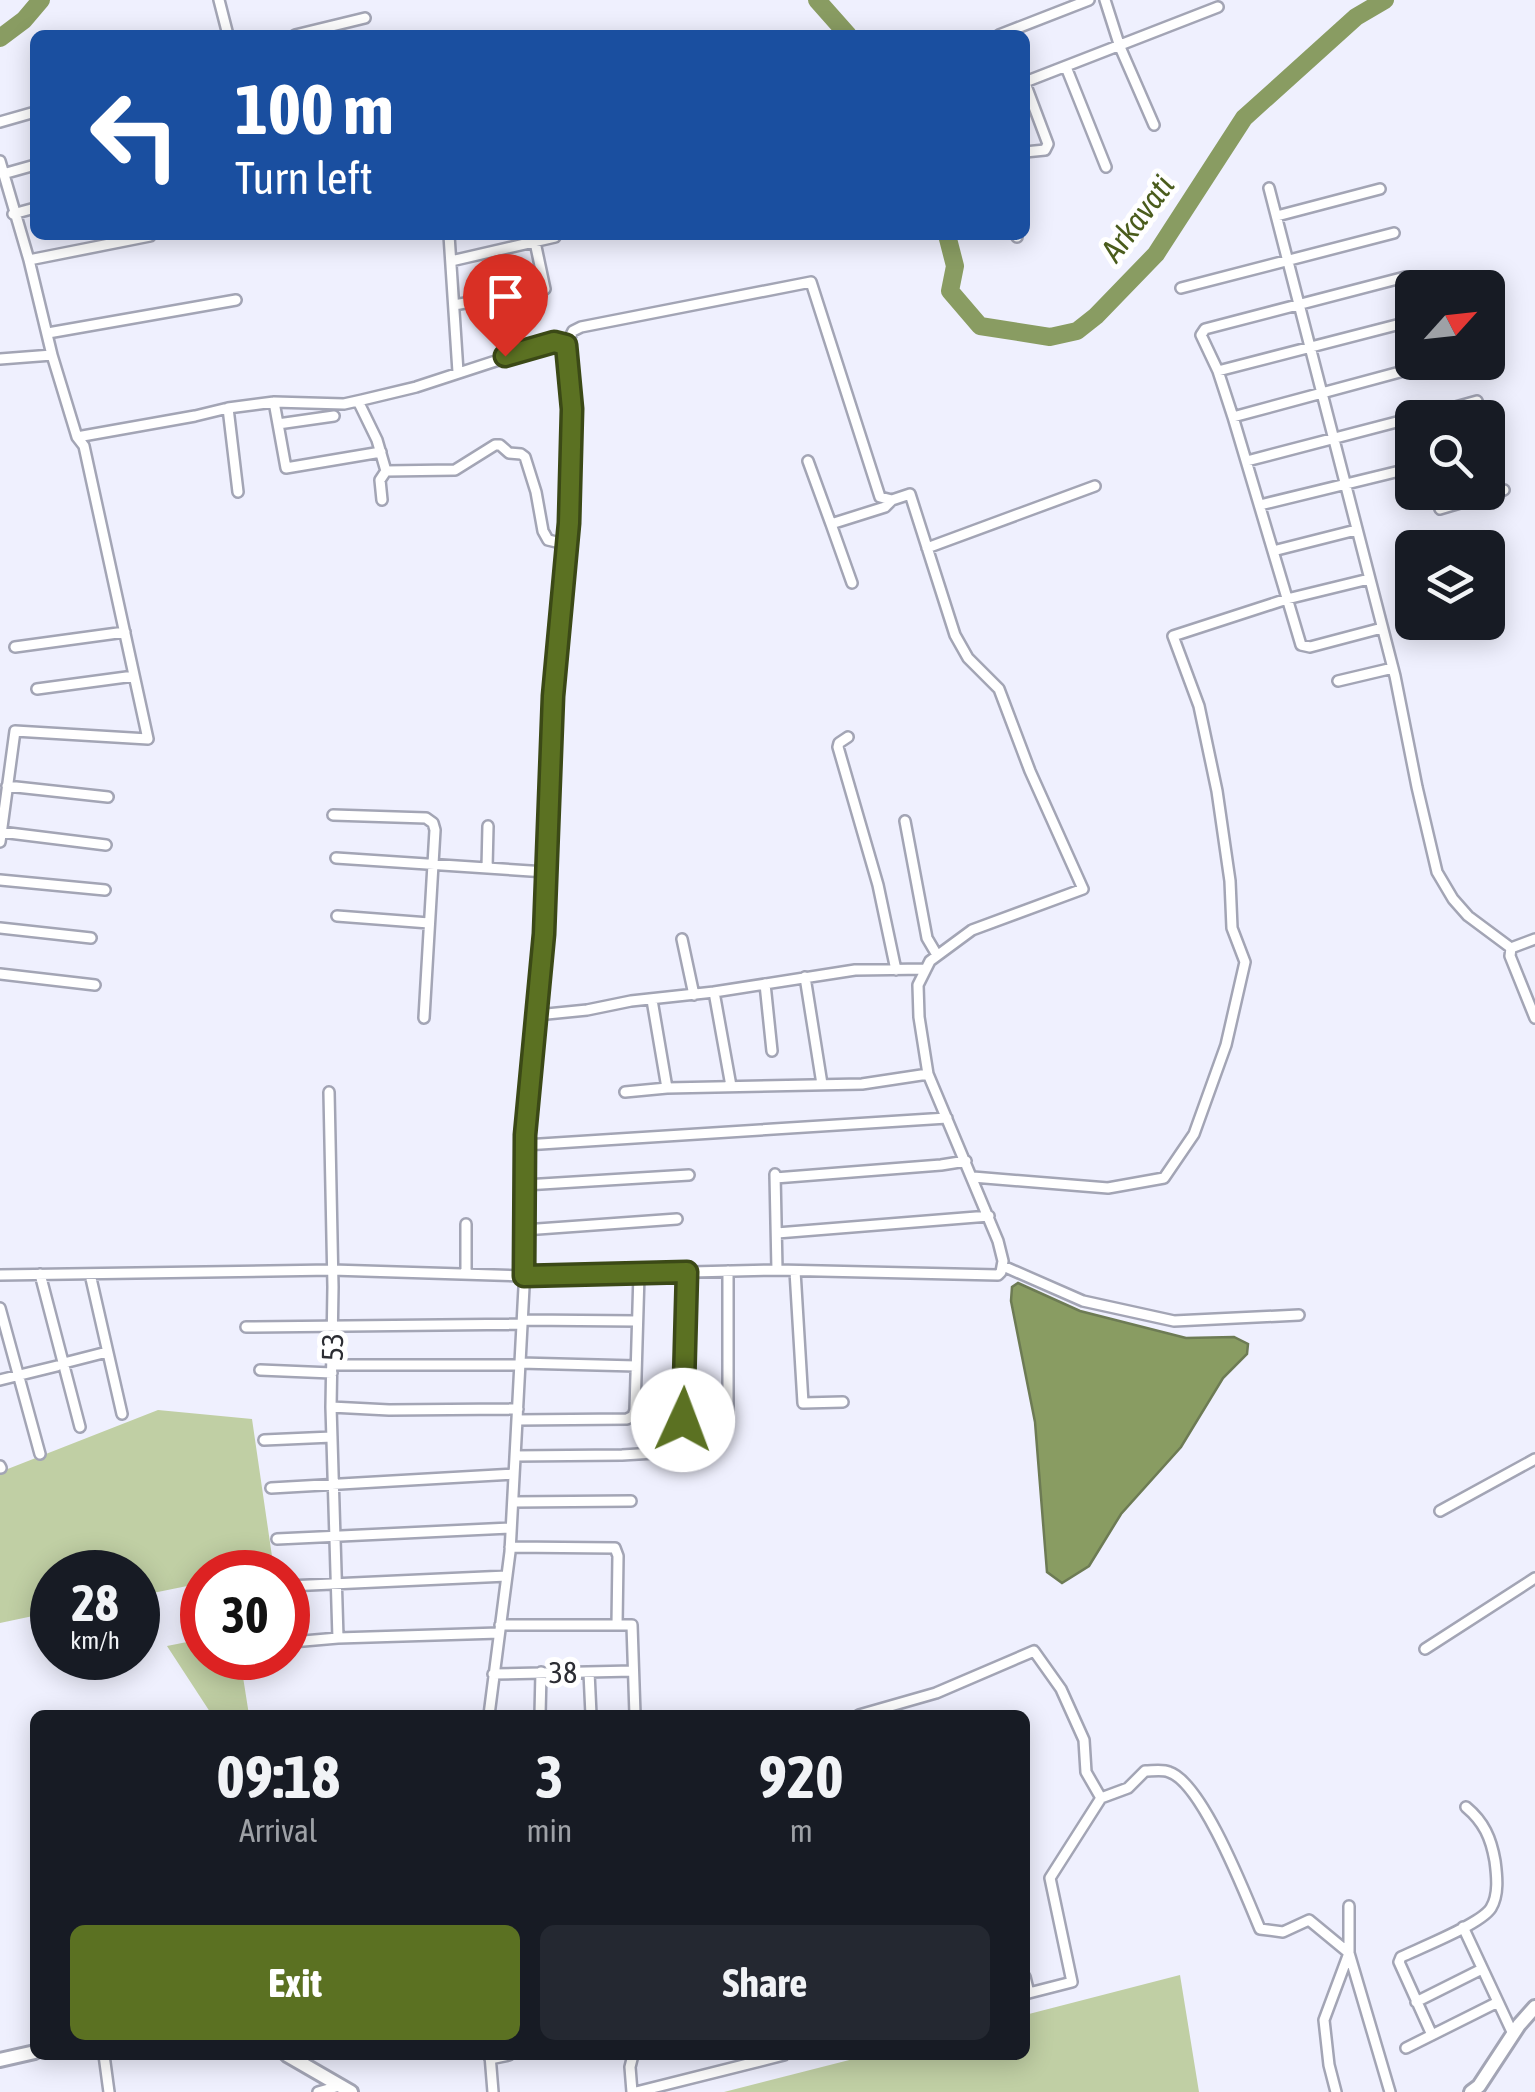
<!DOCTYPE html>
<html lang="en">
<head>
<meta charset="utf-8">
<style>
  :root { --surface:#171b24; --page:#242831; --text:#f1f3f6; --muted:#9ea1a6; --accent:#5b7122 }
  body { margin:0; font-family:"Asap Condensed",sans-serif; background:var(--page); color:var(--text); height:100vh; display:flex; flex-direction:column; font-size:38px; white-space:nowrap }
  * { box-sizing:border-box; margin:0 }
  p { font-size:32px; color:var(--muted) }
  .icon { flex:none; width:55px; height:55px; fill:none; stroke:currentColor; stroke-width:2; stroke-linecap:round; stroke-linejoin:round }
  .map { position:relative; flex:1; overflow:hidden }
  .side { position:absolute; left:30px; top:1710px; width:1000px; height:350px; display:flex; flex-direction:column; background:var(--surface); border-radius:15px; box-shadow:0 5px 25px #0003 }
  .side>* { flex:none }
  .banner { position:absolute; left:30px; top:30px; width:1000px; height:210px; border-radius:15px; box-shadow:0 5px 25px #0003; background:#1a4fa0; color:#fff; overflow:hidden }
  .needle { width:65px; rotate:63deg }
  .controls { position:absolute; left:1395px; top:270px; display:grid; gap:20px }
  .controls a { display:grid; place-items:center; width:110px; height:110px; border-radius:15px; background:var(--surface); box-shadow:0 5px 25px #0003; font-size:50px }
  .speed { position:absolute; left:30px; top:1550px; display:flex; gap:20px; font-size:50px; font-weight:700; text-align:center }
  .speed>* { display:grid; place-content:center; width:130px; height:130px; border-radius:50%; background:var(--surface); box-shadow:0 5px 25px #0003; line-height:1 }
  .speed small { font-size:25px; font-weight:400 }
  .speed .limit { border:15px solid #d22; background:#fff; color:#111 }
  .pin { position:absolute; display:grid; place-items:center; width:85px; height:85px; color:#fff; margin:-102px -42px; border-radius:50% 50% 50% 0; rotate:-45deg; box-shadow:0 0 10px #0007 }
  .pin .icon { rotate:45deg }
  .me { position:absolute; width:110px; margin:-55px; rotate:2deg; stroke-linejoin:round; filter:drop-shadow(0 0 8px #0008) }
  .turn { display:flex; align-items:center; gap:35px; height:210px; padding:0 40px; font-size:45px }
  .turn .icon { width:130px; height:130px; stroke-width:2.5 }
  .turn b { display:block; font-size:70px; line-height:85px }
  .eta { display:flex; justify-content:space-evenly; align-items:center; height:170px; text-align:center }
  .eta b { font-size:60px; font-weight:700; line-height:70px }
  .action { display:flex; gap:20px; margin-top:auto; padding:20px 40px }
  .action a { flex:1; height:115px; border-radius:15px; background:var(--accent); color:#fff; font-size:40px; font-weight:700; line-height:115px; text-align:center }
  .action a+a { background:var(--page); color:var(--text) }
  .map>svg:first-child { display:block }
  .green { fill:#c0cfa4 }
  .water { fill:#899c62; stroke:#6d7b54; stroke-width:2.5 }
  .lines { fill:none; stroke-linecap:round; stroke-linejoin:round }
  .river { stroke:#899c62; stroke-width:18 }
  .street-casing { stroke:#a3a5b5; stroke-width:14 }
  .secondary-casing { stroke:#a3a5b5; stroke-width:18 }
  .street { stroke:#fff; stroke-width:9 }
  .secondary { stroke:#fff; stroke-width:12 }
  .route-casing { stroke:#3b4916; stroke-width:25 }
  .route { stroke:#5b7122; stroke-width:18 }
  .labels { text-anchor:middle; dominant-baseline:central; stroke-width:10; stroke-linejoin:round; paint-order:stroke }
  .street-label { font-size:30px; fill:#2c2d33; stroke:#fff }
  .water-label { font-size:32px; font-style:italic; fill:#4a5c1c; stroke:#fff }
</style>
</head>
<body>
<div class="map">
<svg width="1535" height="2092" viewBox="0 0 1535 2092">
  <rect width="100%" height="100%" fill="#eff0fe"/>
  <path class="green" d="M158,1410L252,1419L274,1570L260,1572H202V1583L138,1596V1572H52V1612L0,1623V1472Z
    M202,1639V1658H240L249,1715H212L167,1646Z
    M1180,1975L1199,2092H724L869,2055H1025V2015Z"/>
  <path class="water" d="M1018,1283L1080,1311L1186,1338L1234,1337L1248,1344L1247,1354L1223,1378L1181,1447L1121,1514L1089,1566L1062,1583L1047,1572L1035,1422L1011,1301L1012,1287Z"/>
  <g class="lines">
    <path class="river" d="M817,0L848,35
      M0,38L24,20L41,0
      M947,235L955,266L950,291L980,326L1050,337L1077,331L1096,316L1156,254L1244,118L1356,17L1385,0"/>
    <g class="street-casing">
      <path id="street" d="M219,0L228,35
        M1105,0L1120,47L1154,125
        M295,35L365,18
        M999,35L1089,0
        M1066,67L1106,167
        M1025,82L1218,7
        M1025,83L1048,144L1045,150L1025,152
        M0,122L35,112
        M0,161L29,260L52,355
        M3,174L35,165
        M1269,188L1395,676L1417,787L1437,872L1453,899L1468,916L1511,948
        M13,214L35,208
        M1277,216L1380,189
        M449,235L458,372
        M1017,235V237
        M29,260L150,236
        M451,261L555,237
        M1181,288L1394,233
        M454,305L545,289L535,242
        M48,333L236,300
        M0,359L52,355L77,437L84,446L148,739L15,731L0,842
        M1218,371L1412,321
        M358,401L377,440L386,471L455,470L495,445H500L509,453L521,454L525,457L536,492L543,531L548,540L565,544
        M274,402L286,468L381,452
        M228,408L238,492
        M1233,417L1437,362
        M1416,418L1477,401
        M278,424L334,416
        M77,437L195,416L228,408L274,402L344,404L362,400L416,387L554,342L566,345
        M1488,449H1490
        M808,461L831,524L885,507L892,500
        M1247,461L1412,418
        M382,500L380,480L386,471
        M1260,505L1412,468
        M1440,509L1504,490
        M831,524L852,583
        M927,548L1095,486
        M1273,551L1356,530
        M1382,628L1310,647L1301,645L1233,417L1218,371L1201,335L1205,329L1405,277
        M15,647L125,632
        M1338,681L1393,668
        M37,689L134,676
        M848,737L839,743L838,747L878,885L896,970
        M7,786L108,797
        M333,815L426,818L433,823L435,830L424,1018
        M905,821L927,938L937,955
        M1,832L106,845
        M336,858L546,872
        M487,868L488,826
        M0,880L105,890
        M337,916L429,923
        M0,928L91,938
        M682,939L694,995
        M1535,939L1511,948L1510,956L1535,1018
        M0,974L95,985
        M805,977L822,1084
        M765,984L772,1051
        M714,992L731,1086
        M652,1000L667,1088
        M537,1015L587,1010L631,1001L714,992L855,970L926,969
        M329,1092L333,1287L331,1407L338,1638
        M625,1092L667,1088L862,1084L928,1074
        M525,1145L947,1118
        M775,1174L777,1270
        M973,1177L1108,1188L1164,1178L1194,1134L1226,1045L1245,962L1232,928L1230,881L1217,791L1199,706L1173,636L1287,599L1369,579
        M775,1178L941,1165L966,1161
        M525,1185L689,1175
        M524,1230L677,1219
        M777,1233L989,1216
        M1003,1266L1083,1301L1174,1321L1299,1315
        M728,1271V1414
        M795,1271L803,1403L843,1402
        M40,1274L80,1427
        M90,1274L122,1414
        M466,1274V1224
        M0,1275L332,1270L524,1276L777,1270L998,1275L1001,1272L1003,1261L998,1241L928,1074L919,1017L918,985L930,961L972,930L1083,889L1030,771L999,689L968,658L955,635L910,494L892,500L880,497L811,282L581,327L573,331L566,345L572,409L569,523L553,696L544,935L525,1135L524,1276V1287L510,1552L489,1715
        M0,1308L40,1454
        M523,1320L637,1321
        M246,1327L522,1324
        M64,1363L107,1352
        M520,1363L636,1366
        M332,1365H520
        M260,1370L332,1373
        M0,1380L57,1366
        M331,1407L389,1410L518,1409
        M517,1420L627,1419L633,1416L635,1410L639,1274
        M683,1421L687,1272
        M264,1440L332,1437
        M515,1456L622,1455L655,1453
        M0,1466L1,1468
        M271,1488L514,1474
        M513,1502L631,1501
        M1440,1511L1535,1459
        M277,1539L511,1528
        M510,1547L615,1548L618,1556L617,1625
        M288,1586L507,1576
        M500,1625H632L635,1715
        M292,1642L338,1638L499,1633
        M1425,1649L1535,1578
        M589,1672L591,1715
        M493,1674L633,1671
        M540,1715L541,1672
        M859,1715L936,1693L1034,1651L1061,1689L1084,1740L1086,1772L1101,1798L1128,1788L1145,1771C1152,1771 1163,1769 1169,1772C1202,1782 1246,1896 1260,1929L1283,1932L1309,1920L1349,1953L1390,2092
        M1463,1927L1513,2034
        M1025,1977L1029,1993
        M1025,1994L1072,1982L1050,1878L1101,1798
        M1416,2002L1482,1969
        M1432,2035L1399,1962L1401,1957C1420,1948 1481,1924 1491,1908C1499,1895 1497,1876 1495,1861C1491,1838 1484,1822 1466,1807
        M1406,2048L1498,2002
        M104,2055L109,2092
        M490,2055L493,2092
        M490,2059L509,2055
        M318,2092L339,2086
        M632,2092L630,2067L633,2055
        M636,2092L784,2055
        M1336,2092L1329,2065L1324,2020L1349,1953V1906"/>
    </g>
    <g class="secondary-casing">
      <path id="secondary" d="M287,2055L351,2092
        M0,2060L35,2052
        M1471,2092L1479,2086L1519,2025L1535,2007"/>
    </g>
    <use href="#street" class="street"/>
    <use href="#secondary" class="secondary"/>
  </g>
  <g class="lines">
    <g class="route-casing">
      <path id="route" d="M505,356L554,342L566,345L572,409L569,523L553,696L544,934L525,1135L524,1276L687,1272L683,1420"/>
    </g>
    <use href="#route" class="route"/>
  </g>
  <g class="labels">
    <g class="street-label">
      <text transform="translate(332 1347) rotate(-89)">53</text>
      <text transform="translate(563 1672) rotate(-1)">38</text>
    </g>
    <g class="water-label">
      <text transform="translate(1137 218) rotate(-53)">Arkavati</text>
    </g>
  </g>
</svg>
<div class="controls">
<a><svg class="needle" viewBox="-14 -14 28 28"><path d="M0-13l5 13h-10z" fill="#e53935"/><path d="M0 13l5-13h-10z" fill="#9ea1a6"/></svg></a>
<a><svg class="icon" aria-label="search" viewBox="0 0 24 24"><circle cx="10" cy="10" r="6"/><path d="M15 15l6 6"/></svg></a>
<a><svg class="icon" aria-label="layers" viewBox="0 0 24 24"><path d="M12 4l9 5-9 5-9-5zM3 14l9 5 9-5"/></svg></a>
</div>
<div class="speed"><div>28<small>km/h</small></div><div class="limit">30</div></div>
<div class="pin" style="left:505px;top:356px;background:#d93025"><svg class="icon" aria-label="arrive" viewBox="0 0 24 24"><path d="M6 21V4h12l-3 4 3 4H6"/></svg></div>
<svg class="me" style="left:683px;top:1420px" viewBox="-20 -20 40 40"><circle r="19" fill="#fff"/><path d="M0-13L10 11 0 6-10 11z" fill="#5b7122"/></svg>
<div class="banner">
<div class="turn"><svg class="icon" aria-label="left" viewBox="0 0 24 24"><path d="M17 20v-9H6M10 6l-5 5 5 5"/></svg><div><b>100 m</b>Turn left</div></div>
</div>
<section class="side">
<div class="eta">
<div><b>09:18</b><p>Arrival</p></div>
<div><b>3</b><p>min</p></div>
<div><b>920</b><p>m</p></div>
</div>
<div class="action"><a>Exit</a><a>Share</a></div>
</section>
</div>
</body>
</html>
